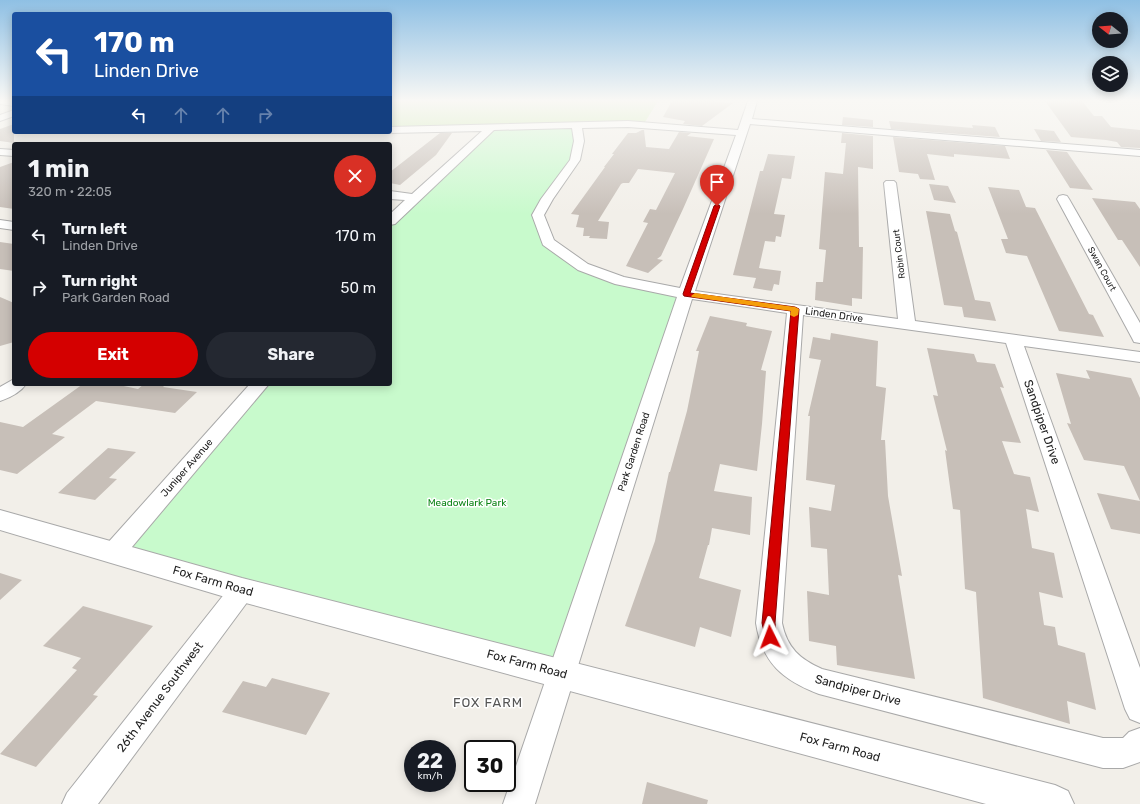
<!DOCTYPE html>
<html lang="en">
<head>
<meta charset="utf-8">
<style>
  :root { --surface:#171b24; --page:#242831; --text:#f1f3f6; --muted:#9ea1a6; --accent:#d40000 }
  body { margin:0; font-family:Rubik,sans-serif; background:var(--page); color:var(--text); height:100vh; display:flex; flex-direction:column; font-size:15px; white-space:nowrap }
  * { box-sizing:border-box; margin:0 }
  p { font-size:13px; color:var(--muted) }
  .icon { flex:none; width:22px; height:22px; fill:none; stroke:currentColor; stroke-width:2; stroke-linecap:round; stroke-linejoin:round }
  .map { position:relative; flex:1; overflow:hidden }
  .sheet { position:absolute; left:12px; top:142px; width:380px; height:244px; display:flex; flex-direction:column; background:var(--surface); border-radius:4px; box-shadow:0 2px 10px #0003 }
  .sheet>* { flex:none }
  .hud { position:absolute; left:12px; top:12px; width:380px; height:122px; border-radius:4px; box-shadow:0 2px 10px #0003; background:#1a4fa0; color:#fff; overflow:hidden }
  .needle { width:26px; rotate:287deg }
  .buttons { position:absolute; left:1092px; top:12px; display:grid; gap:8px }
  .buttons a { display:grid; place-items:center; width:36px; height:36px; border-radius:50%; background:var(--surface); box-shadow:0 2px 10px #0003; font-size:20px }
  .speed { position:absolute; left:404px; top:740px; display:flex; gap:8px; font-size:20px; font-weight:700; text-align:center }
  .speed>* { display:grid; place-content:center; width:52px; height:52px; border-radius:50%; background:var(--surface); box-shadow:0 2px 10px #0003; line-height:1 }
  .speed small { font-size:10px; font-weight:400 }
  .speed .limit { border:2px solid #111; border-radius:6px; background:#fff; color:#111 }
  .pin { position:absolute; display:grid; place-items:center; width:34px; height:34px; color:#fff; margin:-41px -17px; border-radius:50% 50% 50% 0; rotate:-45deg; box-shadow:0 0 4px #0007 }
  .pin .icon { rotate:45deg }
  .me { position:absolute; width:44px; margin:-22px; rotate:357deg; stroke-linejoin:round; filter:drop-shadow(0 0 3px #0008) }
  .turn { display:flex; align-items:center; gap:14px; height:84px; padding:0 16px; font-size:18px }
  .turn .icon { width:52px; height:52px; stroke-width:2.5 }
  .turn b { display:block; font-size:28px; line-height:34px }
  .lanes { display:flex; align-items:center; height:38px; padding:0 16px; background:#0003; justify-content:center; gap:20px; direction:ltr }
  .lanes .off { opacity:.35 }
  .round { display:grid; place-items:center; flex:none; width:42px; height:42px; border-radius:21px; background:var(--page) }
  .summary { display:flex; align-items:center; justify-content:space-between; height:68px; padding:0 16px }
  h1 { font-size:24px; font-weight:700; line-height:30px }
  .action { display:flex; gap:8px; margin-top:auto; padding:8px 16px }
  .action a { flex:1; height:46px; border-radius:24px; background:var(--accent); color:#fff; font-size:16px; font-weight:700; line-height:46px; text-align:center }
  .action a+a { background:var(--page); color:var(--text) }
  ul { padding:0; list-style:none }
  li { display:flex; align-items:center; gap:12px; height:52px; padding:0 16px }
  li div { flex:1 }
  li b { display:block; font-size:15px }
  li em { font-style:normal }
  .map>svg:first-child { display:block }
  .grass { fill:#cdebb0 }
  .park { fill:#c8facc }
  .building { fill:#c7bfb8 }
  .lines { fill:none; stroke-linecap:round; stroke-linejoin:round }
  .minor-casing { stroke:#a9a9a9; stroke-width:2 }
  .tertiary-casing { stroke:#a9a9a9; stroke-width:2 }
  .minor { fill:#fff; fill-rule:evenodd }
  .tertiary { fill:#fff; fill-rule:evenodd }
  .route { fill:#d40000; stroke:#8a0000 }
  .slow { fill:#f59e0b }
  .labels { text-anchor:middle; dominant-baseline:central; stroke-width:3; stroke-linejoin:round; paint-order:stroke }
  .far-street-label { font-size:9px; fill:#222; stroke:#fff }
  .street-label { font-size:10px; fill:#222; stroke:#fff }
  .park-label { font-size:10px; fill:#0c8416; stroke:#fff }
  .near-street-label { font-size:12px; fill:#222; stroke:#fff }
  .near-neighbourhood-label { font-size:13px; letter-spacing:1px; fill:#555; stroke:#fff }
</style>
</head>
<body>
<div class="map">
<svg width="1140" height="804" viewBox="0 0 1140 804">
  <rect width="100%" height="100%" fill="#f2efe9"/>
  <path class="grass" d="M390,101H658L645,122L577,125L390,130Z"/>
  <path class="park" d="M577,125L575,160L538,215L548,242L584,267L686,294L561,673L113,553L260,384H390V221L491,128Z"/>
  <path class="building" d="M672,101H711L733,103L702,126L683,124L685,121L663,117Z
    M1045,101H1082L1094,116H1102L1111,127L1140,130V148L1121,147L1117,142L1106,140L1071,137Z
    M843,117L873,120V127L842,125Z
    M889,121L973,128L972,125L995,127L1000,137L891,129Z
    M14,124V143L0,141V129Z
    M1034,129L1054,131L1061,142L1041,141Z
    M642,130H644L646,147L669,149L679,132L691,133L687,136L714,139L683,209L661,256L657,259L663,260L648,273L626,266L648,223L643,222L650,209L656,210L675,173L638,169L629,183H623L621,184L598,221L609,222L607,239L589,238L590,236H583L584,228L576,227L579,215L571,214L605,167H604L614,154H612L628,133H636Z
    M440,133H452L436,155L400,185L390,183V172Z
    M842,133L873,136V169L858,167L859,247H863L862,299L852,298V306L815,300L816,282H823L826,250L819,249L825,172L843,174L846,143H841Z
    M893,137L1005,146L1010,159L954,154V157L927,154L935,180L920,179L918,174L899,172Z
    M1046,150L1067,152L1093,190L1070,188Z
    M768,154L795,156L791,179L782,178L774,214L785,215L781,237L776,236L775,242L765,241L759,268L781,271L779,285L774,284L772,291L753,288L756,278L733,275L760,171H763Z
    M14,162V209L0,207V167Z
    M929,184L948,186L956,203L934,200Z
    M988,187L1019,190L1026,207L1035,208L1089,314L1093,315L1104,337L1059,331L1027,256L1006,253L1001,239H1008Z
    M1092,198L1135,202L1140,209V267L1122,240H1118Z
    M926,211L950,214L955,231L957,232L975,300L990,302L996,321L964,317L962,307L944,305Z
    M0,242L14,244V271L0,269Z
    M0,297L14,303V342L0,346Z
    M710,316L747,323L746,326L772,331L761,370L766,371L762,424L757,471L720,464L714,491L752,497L750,535L712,528L709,545H708L699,578L741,590L731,637L700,627L695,647L625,626L655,541L669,472H670L687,411L699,351H696Z
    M831,333L878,341L876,386L886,388L881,440H885L888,496L902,576L898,575L915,679L837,665L836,646L809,641L807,591L829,595L827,549L811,547L809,507L831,511L835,485L806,480L810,416H808L821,360L809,358L813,337L830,340Z
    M927,348L974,354L977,362L995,364L1004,388L1000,387L1021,443L1002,441L1014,474L1030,477L1039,512L1026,509L1032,548L1054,553L1063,598L1039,592L1044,625L1055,627L1058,645L1085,653L1096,710L1067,701L1070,724L983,698L976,592L965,589L960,510L953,509L945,450L947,451L933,395L938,396Z
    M1086,370L1131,378L1140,398V534L1111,529L1097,493L1140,501L1124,466L1084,460L1067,423L1071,424L1056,373L1090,379Z
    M83,384H114L138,389L144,384H166L163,387L197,392L175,413L96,401L52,434L65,437L17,474L0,470V422L23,427Z
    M108,448L136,452L109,478L117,479L95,500L58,493Z
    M0,573L22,580L0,600Z
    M83,606L153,626L93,695L98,696L36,767L0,754L77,670L72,668L81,658L43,646Z
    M272,678L330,693L306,735L222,712L243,681L266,687Z
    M647,782L708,800L707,804H642Z"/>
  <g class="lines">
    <g class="minor-casing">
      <path id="minor" d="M0,101H14V106L0,104Z
        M748,101H757L752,119L1140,150V156L750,124L695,291L898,319L884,183L886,181H894L896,183L915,321L1140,352V362L1024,346L1140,668V723L1130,719L1125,709L1006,343L803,315L782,623C787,648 800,659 822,669L1103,738H1123L1129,732L1140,728V762L1123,768H1103L819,694C783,680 762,663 756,623L787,313L692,299L535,804H503L677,297L615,284L578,270L543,245L532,215L541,199L570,160L574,141L572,128L494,130L395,224L390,225V214L405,200L390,199V191L412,194L482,131L390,133L386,132H390V127L628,121L738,130ZM628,127L736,135L680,288L624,277L588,264L554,240L544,215L553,199L580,160L584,141L582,128Z
        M14,110V116L0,121V115Z
        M0,149L14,150V156L0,155Z
        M1063,195L1067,196L1069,199L1140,323V343L1134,342L1132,338L1057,199L1059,196Z
        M0,220L14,222V230L0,228Z
        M14,379V384H26C21,392 9,398 0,401V387Z
        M250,384H269L121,560L113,562L105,560L101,553L105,546Z
        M242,580L251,583L255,590L251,597L98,804H62L67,793L233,583Z"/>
    </g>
    <g class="tertiary-casing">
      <path id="tertiary" d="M0,510L242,578L1055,785L1068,791L1074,804H986L242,602L0,530Z"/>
    </g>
    <use href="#minor" class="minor"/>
    <use href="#tertiary" class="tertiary"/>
  </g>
  <linearGradient id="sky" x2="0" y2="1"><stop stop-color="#8fc0e4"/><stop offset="0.47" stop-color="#f9f8f5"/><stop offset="1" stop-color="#f9f8f5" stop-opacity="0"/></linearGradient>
  <rect width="1140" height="214" fill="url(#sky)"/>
  <path class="route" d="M717,204L720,206L690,293L795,307L799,309L775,623L777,637L775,641L770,642L766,641L762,623L791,311L684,296L683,294L714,206Z"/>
  <path class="slow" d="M695,293L795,307L799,309L798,315L794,317L790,315L791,311L692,297L691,296Z"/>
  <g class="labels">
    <g class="far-street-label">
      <text transform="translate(899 254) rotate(-97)">Robin Court</text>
      <text transform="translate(1102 269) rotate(61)">Swan Court</text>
    </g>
    <g class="street-label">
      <text transform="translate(834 315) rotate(8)">Linden Drive</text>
      <text transform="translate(634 452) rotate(-72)">Park Garden Road</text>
      <text transform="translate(187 468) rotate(-49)">Juniper Avenue</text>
    </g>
    <g class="park-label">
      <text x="467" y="503">Meadowlark Park</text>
    </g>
    <g class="near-street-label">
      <text transform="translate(1042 422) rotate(71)">Sandpiper Drive</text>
      <text transform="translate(213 581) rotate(16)">Fox Farm Road</text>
      <text transform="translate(527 664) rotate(15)">Fox Farm Road</text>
      <text transform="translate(858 690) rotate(15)">Sandpiper Drive</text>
      <text transform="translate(160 697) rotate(-53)">26th Avenue Southwest</text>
      <text transform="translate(840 747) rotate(15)">Fox Farm Road</text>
    </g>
    <g class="near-neighbourhood-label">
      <text x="488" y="702">FOX FARM</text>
    </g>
  </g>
</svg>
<div class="buttons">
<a><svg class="needle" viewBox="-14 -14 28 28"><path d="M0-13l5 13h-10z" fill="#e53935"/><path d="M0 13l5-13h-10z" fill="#9ea1a6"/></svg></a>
<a><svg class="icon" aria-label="layers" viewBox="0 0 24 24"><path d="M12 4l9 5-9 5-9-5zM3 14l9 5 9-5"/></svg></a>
</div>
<div class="speed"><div>22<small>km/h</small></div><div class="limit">30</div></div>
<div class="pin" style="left:717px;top:206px;background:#d93025"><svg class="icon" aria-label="arrive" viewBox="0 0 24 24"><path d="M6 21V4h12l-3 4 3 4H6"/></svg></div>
<svg class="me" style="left:770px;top:637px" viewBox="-20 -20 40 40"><path d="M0-17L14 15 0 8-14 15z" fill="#d40000" stroke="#fff" stroke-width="4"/></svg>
<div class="hud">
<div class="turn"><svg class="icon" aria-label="left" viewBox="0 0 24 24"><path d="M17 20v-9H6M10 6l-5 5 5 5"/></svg><div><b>170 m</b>Linden Drive</div></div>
<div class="lanes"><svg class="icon" aria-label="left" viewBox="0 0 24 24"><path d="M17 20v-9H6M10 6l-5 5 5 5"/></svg><svg class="icon off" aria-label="ahead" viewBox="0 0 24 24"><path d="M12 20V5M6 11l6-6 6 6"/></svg><svg class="icon off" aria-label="ahead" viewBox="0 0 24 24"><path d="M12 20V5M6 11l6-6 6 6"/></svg><svg class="icon off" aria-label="right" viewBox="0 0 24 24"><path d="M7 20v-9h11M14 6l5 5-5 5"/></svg></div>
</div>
<section class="sheet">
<div class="summary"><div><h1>1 min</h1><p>320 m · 22:05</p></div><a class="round" style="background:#d93025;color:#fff"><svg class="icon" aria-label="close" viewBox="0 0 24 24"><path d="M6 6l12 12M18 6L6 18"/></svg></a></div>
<ul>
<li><svg class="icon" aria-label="left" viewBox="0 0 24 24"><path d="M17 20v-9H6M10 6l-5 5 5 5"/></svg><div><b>Turn left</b><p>Linden Drive</p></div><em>170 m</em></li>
<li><svg class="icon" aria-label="right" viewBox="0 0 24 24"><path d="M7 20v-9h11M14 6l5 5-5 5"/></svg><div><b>Turn right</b><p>Park Garden Road</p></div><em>50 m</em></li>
</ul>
<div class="action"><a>Exit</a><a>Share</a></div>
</section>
</div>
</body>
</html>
